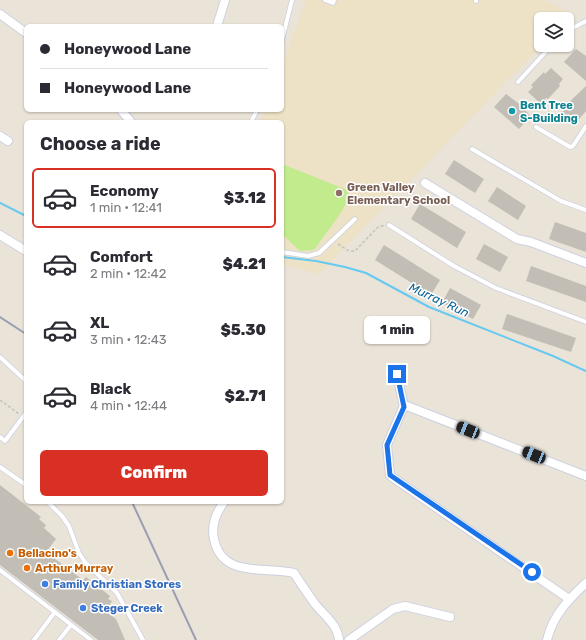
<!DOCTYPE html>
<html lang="en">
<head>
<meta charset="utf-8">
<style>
  body { margin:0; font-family:Rubik,sans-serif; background:#f2f2f3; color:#2b2b33; height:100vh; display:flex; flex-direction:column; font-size:15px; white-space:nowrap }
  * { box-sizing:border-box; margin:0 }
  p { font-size:13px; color:#7c7c81 }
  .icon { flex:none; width:22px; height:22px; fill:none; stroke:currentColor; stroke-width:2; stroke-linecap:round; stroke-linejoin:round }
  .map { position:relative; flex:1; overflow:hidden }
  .panel { position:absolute; left:24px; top:120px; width:260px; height:384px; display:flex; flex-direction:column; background:#fff; border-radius:6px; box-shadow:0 1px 3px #0004 }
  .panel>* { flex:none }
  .guide { position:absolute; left:24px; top:24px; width:260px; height:88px; border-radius:6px; box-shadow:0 1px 3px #0004; display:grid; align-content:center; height:88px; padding:0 16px; background:#fff }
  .fabs { position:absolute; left:534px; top:12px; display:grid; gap:8px }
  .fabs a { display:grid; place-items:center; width:40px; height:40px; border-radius:6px; background:#fff; box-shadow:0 1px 3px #0004; font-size:20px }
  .end { position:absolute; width:18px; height:18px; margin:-9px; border:5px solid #1a73e8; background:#fff; box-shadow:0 0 0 2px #fff }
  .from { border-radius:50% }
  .bubble { position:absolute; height:28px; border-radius:6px; background:#fff; box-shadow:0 1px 3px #0004; font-size:13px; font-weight:800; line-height:28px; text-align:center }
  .car { position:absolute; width:12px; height:24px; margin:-12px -6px; border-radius:5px; box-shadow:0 0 3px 1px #0007; background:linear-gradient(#222 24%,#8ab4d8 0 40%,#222 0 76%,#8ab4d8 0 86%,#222 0) }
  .guide b { display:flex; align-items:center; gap:14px; height:38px; font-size:15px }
  .guide b+b { border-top:1px solid #e1e1e2 }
  .guide i { width:10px; height:10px; background:#2b2b33 }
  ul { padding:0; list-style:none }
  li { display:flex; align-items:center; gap:12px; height:60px; margin:0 8px 6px; padding:0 8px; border:2px solid transparent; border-radius:6px }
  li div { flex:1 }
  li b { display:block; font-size:15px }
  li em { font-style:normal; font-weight:800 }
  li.current { border-color:#d93025 }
  li>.icon { width:36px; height:36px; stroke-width:1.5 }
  h2 { padding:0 16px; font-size:18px; line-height:48px }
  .cta { display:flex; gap:8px; margin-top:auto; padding:8px 16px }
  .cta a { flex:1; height:46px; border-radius:6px; background:#d93025; color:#fff; font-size:16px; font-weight:800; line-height:46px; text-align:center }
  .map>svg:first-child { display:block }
</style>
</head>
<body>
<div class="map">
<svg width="586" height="640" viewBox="0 0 586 640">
  <rect width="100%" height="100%" fill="#eae3d8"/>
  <path fill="#ede1c6" d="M306,0H545L572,14L567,19H541L542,45L319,274L282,265V122H261L265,110H282V65Z"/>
  <path fill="#c1eb8d" d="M282,164L347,190L349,198L340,214L314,250L300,251L282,234Z"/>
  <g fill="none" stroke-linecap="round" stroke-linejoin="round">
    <g stroke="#66c9f1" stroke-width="2">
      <path d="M0,203L26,216"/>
      <path d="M282,257L316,261L345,267L366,273L429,307L553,356L586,371"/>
    </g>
  </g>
  <g fill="#c2bdb5">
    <path d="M576,49L586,56V81L564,62Z"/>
    <path d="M551,68L563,79L559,84L560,86L548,99L546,98L541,104L528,92L533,87L531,85L544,72L545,74Z"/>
    <path d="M586,86V111L573,126L560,114L565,109L563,108Z"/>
    <path d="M506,94L522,106L530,116L519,129L494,107Z"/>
    <path d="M454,160L484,179L475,193L445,174Z"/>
    <path d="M497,187L526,206L518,220L488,201Z"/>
    <path d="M420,204L466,232L457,248L411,219Z"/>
    <path d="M555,222L586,233V252L549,239Z"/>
    <path d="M484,244L508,257L500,272L476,259Z"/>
    <path d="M384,245L440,280L431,295L375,260Z"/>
    <path d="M531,266L586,286V302L526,281Z"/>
    <path d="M450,288L481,305L473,319L442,303Z"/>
    <path d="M507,314L576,338L571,352L502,329Z"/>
    <path d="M0,485L41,517L39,519L46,525L44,528L56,539L46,552L83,580L86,577L110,596L108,599L112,601L109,606L111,608L108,613L116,619L125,640H98L0,565Z"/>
  </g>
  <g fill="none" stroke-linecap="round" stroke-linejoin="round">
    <defs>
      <g id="service">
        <path d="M325,0L333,3L334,0"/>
        <path d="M476,0V1"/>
        <path d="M567,31L586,21"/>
        <path d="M282,40L292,0"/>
        <path d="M518,82L552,45"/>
        <path d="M251,122L257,110"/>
        <path d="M536,127L570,147L573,146L586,126"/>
        <path d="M472,149L561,201L586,210"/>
        <path d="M389,225L454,266L496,288L586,322"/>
        <path d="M282,252L308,256L319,253L355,219"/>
        <path d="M0,357L26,381"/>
        <path d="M0,437L5,441L26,413"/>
        <path d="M0,467L26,485"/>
        <path d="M48,502L62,516L69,526L79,553L85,562L117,593L143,640"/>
        <path d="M0,570L91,640"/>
        <path d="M34,640L55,612"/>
        <path d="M59,640L71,625"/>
      </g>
      <g id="minor">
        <path d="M0,14L26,33"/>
        <path d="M217,26L225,0"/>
        <path d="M121,110L131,122"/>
        <path d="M0,136L8,141"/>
        <path d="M425,183L517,239L531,242L586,263"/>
        <path d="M0,235L26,251"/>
        <path d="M397,374L404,407"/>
        <path d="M224,502C216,513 211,526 214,539C222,579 266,566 294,573C301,584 308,594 315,604C324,615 338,625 339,640"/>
        <path d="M569,599L392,477L390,475L387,445L403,408L407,406L586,476"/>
        <path d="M349,640L393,609L405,606L450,617"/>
        <path d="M547,640C553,615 568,600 586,583"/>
      </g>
    </defs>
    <use href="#service" stroke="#cdd0e1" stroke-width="5.5"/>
    <use href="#minor" stroke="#cdd0e1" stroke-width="10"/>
    <g stroke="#c3c3c3" stroke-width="1.5" stroke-dasharray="3 2" stroke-linecap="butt">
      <path d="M338,244L349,251H355L378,227L385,225"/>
      <path d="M0,400L19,414"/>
    </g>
    <use href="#service" stroke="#fff" stroke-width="4"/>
    <use href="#minor" stroke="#fff" stroke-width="8"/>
    <g stroke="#9b9eb2" stroke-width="2">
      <path d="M0,317L26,334"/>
      <path d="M132,502L196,640"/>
    </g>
  </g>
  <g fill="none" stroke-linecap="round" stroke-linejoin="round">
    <path stroke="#1a73e8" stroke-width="5" d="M397,374L404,407L387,445L390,475L532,572"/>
  </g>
  <circle fill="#0f9aa8" stroke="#fff" stroke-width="1.5" cx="512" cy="111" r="4"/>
  <circle fill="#8d6e63" stroke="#fff" stroke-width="1.5" cx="339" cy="193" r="4"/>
  <g fill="#e8710a" stroke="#fff" stroke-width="1.5">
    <circle cx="10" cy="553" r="4"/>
    <circle cx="27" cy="568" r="4"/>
  </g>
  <g fill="#3f7fe0" stroke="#fff" stroke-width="1.5">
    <circle cx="45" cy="584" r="4"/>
    <circle cx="83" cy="608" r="4"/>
  </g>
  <g text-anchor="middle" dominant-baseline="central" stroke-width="3" stroke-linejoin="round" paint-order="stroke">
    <g font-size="11" font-weight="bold" fill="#0d838f" stroke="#fff" text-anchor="start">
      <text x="520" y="105">Bent Tree<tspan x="520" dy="13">S-Building</tspan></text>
    </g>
    <g font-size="11" font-weight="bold" fill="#785e54" stroke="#fff" text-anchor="start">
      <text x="347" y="187">Green Valley<tspan x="347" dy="13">Elementary School</tspan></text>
    </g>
    <g font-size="11" font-weight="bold" fill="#c56008" stroke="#fff" text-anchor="start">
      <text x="18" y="553">Bellacino's</text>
      <text x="35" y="568">Arthur Murray</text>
    </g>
    <g font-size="11" font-weight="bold" fill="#366cbe" stroke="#fff" text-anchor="start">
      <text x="53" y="584">Family Christian Stores</text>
      <text x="91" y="608">Steger Creek</text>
    </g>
    <g font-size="12" font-style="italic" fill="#0a6598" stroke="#fff">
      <text transform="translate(439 300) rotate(25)">Murray Run</text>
    </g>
  </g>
</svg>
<div class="fabs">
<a><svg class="icon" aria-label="layers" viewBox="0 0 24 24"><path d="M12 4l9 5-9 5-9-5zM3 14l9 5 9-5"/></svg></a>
</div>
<i class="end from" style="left:532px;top:572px"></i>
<i class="end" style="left:397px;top:374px"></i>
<div class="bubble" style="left:364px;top:316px;width:66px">1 min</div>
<i class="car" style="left:468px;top:430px;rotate:292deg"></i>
<i class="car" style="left:534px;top:455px;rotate:292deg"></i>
<div class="guide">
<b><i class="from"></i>Honeywood Lane</b>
<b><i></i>Honeywood Lane</b>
</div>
<section class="panel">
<h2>Choose a ride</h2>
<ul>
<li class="current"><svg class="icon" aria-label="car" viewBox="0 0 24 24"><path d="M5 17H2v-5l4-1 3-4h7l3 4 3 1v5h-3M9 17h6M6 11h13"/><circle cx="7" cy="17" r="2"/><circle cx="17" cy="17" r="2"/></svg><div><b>Economy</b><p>1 min · 12:41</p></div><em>$3.12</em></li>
<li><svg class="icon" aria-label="car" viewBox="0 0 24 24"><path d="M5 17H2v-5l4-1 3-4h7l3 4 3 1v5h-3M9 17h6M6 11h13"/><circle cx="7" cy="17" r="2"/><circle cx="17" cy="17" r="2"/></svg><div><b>Comfort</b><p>2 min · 12:42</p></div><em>$4.21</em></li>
<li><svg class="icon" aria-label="car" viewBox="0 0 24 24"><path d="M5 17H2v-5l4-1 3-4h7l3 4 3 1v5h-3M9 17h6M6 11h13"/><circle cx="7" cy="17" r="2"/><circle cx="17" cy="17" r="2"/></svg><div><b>XL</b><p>3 min · 12:43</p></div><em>$5.30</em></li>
<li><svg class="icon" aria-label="car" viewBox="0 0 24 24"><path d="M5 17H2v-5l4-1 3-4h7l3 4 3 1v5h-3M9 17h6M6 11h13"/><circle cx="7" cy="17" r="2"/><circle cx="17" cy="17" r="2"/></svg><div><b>Black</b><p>4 min · 12:44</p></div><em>$2.71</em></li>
</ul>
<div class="cta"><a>Confirm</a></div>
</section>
</div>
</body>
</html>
